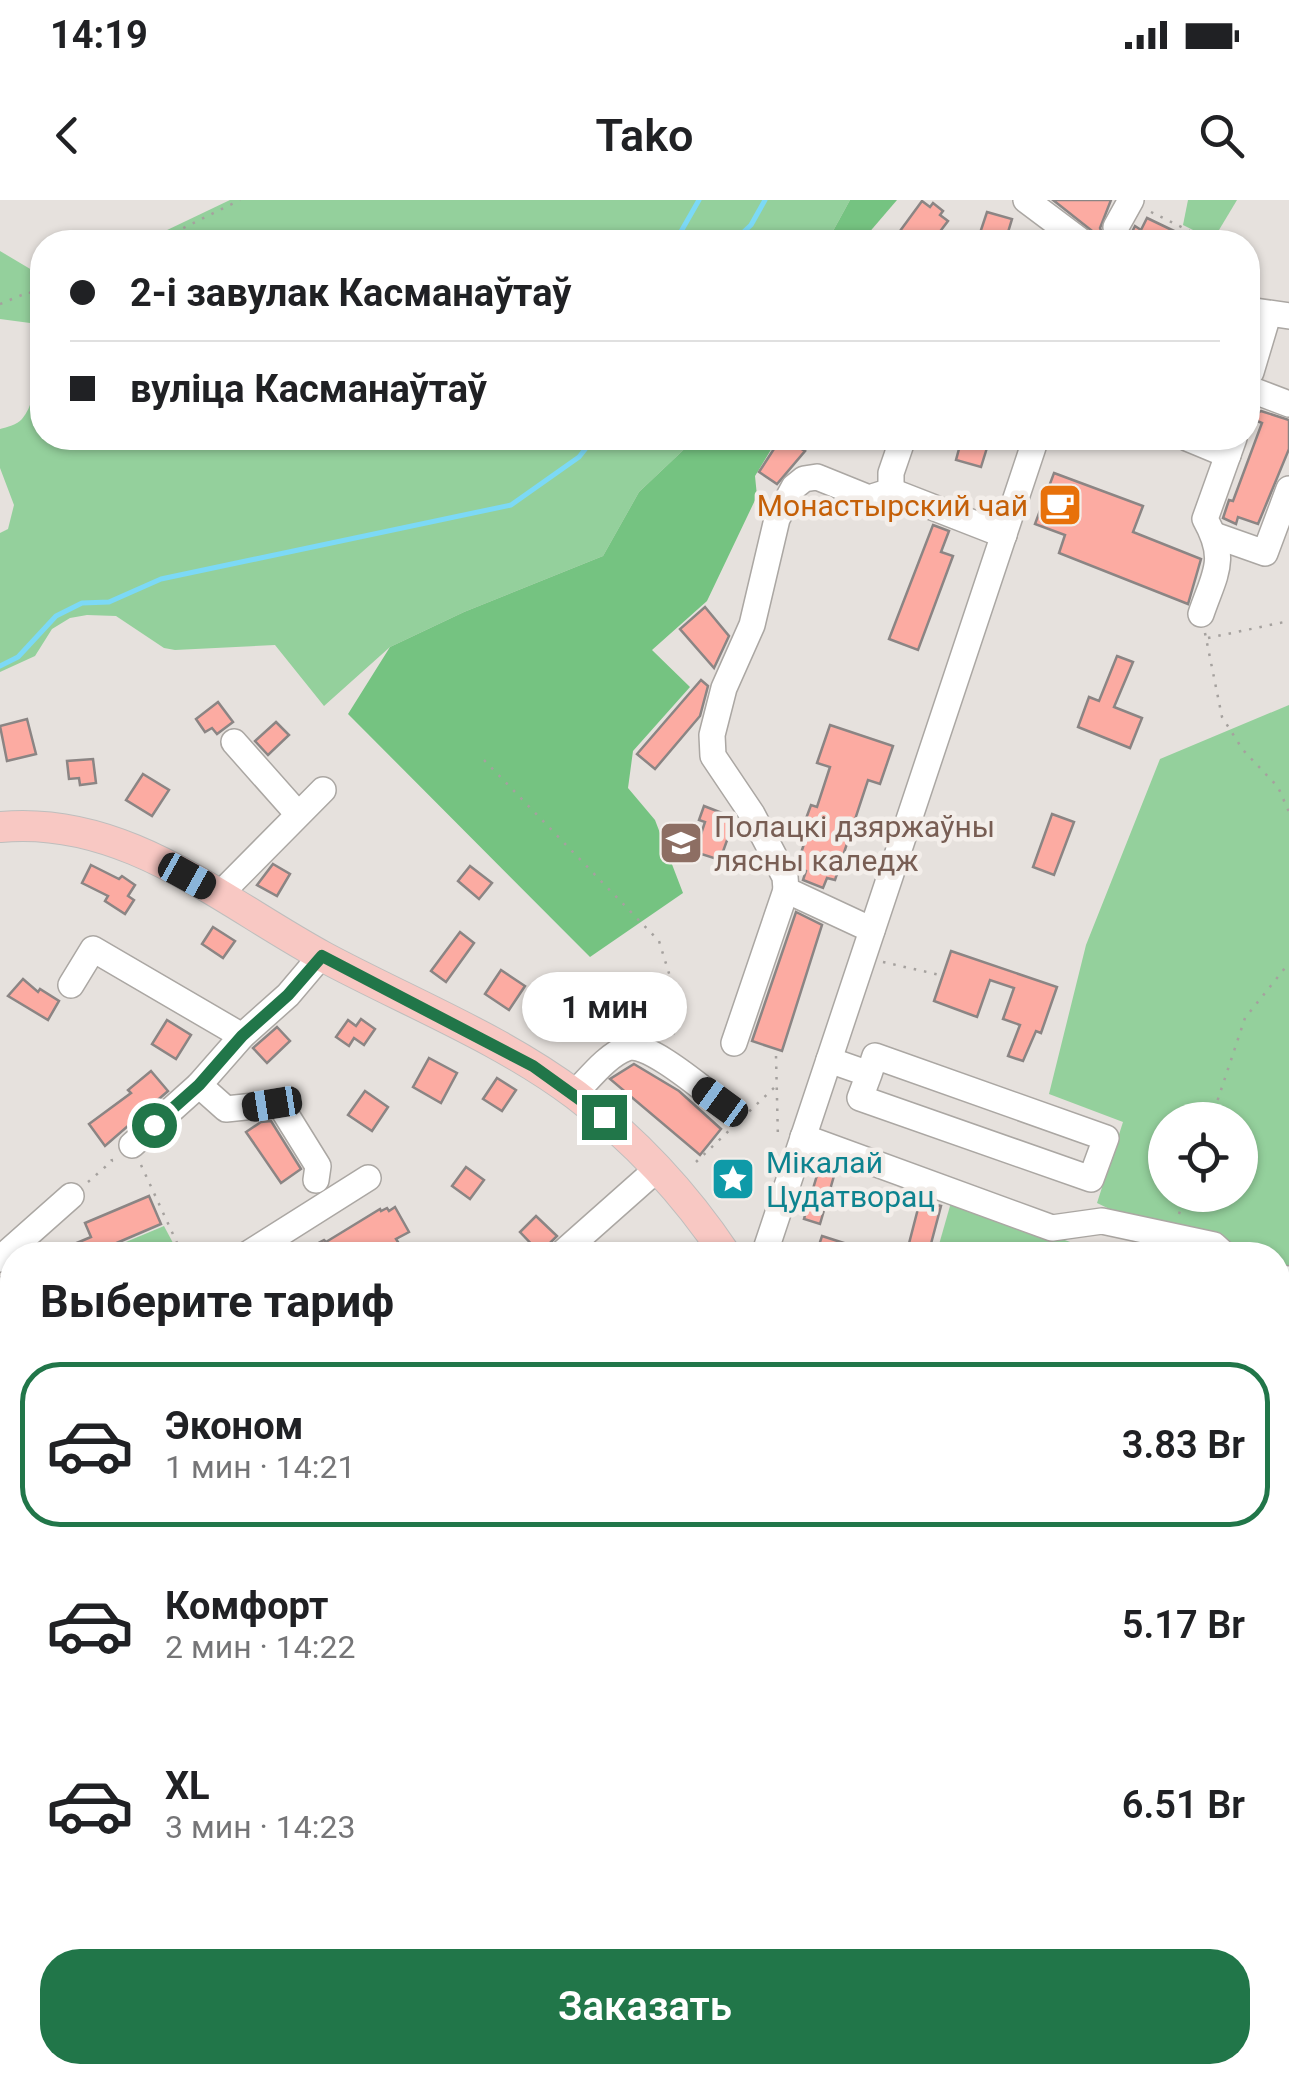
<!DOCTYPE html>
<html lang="ru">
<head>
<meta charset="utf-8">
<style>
  body { margin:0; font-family:Roboto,sans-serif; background:#f2f2f2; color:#202124; height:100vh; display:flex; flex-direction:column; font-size:38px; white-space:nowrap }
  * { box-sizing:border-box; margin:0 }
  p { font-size:32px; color:#757577 }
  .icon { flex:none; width:55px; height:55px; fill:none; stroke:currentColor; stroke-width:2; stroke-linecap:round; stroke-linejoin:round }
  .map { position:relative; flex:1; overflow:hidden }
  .side { position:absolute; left:0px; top:1042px; width:1290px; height:842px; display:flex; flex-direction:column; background:#fff; border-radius:40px 40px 0 0; box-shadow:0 2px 8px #0004 }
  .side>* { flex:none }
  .top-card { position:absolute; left:30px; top:30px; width:1230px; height:220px; border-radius:40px; box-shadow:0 2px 8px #0004; display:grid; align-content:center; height:220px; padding:0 40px; background:#fff }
  .buttons { position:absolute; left:1148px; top:902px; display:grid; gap:20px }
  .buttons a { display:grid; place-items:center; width:110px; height:110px; border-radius:50%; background:#fff; box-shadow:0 2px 8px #0004; font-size:50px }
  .end { position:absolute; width:45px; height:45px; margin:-22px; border:12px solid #217649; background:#fff; box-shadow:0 0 0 5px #fff }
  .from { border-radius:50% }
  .bubble { position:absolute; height:70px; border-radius:35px; background:#fff; box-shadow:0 2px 8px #0004; font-size:32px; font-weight:600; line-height:70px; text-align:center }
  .car { position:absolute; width:30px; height:60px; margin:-30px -15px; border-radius:12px; box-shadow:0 0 8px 2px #0007; background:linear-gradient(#222 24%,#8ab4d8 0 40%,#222 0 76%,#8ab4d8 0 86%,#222 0) }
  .top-card b { display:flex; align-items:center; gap:35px; height:95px; font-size:38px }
  .top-card b+b { border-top:2px solid #e0e0e0 }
  .top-card i { width:25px; height:25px; background:#202124 }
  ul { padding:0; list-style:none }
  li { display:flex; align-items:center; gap:30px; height:165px; margin:0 20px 15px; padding:0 20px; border:5px solid transparent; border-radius:40px }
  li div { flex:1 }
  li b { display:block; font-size:38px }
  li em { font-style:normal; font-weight:600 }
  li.current { border-color:#217649 }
  li>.icon { width:90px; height:90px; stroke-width:1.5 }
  h2 { padding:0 40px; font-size:45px; line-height:120px }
  .cta { display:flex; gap:20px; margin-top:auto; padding:20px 40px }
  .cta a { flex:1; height:115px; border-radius:40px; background:#217649; color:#fff; font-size:40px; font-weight:600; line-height:115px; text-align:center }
  .status { display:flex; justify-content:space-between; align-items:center; height:70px; padding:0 50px; background:#fff; direction:ltr }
  .status svg { height:28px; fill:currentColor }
  header { display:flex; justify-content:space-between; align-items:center; height:130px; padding:0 40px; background:#fff; font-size:45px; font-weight:600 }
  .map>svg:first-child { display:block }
</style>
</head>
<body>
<div class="status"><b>14:19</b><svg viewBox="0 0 49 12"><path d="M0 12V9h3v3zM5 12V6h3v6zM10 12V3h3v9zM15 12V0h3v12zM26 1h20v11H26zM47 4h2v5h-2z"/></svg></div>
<header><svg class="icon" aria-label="back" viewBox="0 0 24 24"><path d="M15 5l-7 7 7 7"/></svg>Tako<svg class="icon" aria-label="search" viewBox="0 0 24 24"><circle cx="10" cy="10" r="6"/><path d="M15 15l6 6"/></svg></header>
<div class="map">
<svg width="1289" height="1884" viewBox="0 0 1289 1884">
  <rect width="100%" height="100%" fill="#e6e1dd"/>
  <rect fill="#e2d7c3" x="429" y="1873" width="237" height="11"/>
  <g fill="#94d09c" fill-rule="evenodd">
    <path d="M230,0H850L827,42H142Z"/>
    <path d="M1188,0H1237L1213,40L1183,25Z"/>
    <path d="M0,51L42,76V238H696L639,292L603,356L464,412L390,447L324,506L275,445L175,450L164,448L116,416L87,415L70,418L52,429L35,456L0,472V333L8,329L14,305L0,268V229C7,227 17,225 22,219C41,198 36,148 30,123L0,119Z"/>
    <path d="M1289,505V1348L1278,1345V1055H1140L1149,1028L1097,1003L1123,922L1049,894L1086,745L1160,559ZM1165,920H1240V995H1165Z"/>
    <path d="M952,999L1106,1055H936Z"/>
    <path d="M164,1026L173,1043L174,1055H103L102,1052Z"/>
  </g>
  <g fill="#75c381">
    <path d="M850,0H897L861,42H827Z"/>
    <path d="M696,238H778L755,276L757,296L707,401L652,450L690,487L633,551L628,588L655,620L683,693L590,757L348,514L390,447L464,412L603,356L639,292Z"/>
    <path d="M413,1872L415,1884H284L281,1879L282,1873Z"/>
    <path d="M44,1873H255L265,1884H97L93,1881L47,1884Z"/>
  </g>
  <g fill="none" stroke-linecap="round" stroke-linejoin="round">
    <g stroke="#7cd9f6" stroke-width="5">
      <path d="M675,42L699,0"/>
      <path d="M733,42L751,25L765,0"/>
      <path d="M0,466L18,457L56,416L82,403L109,402L161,379L511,305L579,257L594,238"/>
    </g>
  </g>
  <g fill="#fcaba2" stroke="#8b8584" stroke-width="2.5">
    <path d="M1053,0H1111L1100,28L1103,36L1113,42H1106Z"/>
    <path d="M922,1L930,7L933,3L943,11L940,15L948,21L932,42H914L900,31Z"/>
    <path d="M987,12L1012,19L1005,42H977Z"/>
    <path d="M1147,18L1197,42H1119L1130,36L1135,26L1141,30Z"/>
    <path d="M1261,211L1289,220V249L1258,324L1238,317L1236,324L1223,318L1229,300L1233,301L1262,223L1250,218Z"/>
    <path d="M781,238L805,251L777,284L759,272Z"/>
    <path d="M962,238H990L981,267L956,260Z"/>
    <path d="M1054,273L1143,306L1133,332L1201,359L1188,404L1059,353L1065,335L1035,324Z"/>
    <path d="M933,325L949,331L941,352L953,356L918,450L889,439Z"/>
    <path d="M705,407L729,436L714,468L680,429Z"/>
    <path d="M1117,456L1133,462L1114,507L1142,518L1130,548L1078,527L1089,497L1099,501Z"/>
    <path d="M701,480L708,486L700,516L655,569L637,554Z"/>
    <path d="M218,502L233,522L217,534L212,528L205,532L196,519Z"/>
    <path d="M27,519L36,554L7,561L0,526Z"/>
    <path d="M276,522L289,535L268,555L255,541Z"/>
    <path d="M830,525L893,546L880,584L868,580L835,680L827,678L823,688L803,680L806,671L797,665L810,626L804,624L811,605L817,607L830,567L817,563Z"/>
    <path d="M93,559L96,583L80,585L79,578L69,579L67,561Z"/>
    <path d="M143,574L169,590L152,616L126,600Z"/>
    <path d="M704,606L735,618L720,660L695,652L705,622L699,620Z"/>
    <path d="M1052,614L1074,622L1054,675L1033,667Z"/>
    <path d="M273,664L290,674L277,696L257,685Z"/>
    <path d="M91,665L119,679L122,676L135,685L128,696L134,700L125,714L105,701L108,696L82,683Z"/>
    <path d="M470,666L492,683L479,699L458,681Z"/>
    <path d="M796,712L822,725L782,851L752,841Z"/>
    <path d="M213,727L235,741L223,758L202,744Z"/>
    <path d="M460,732L474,743L446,782L431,771Z"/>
    <path d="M951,751L1057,787L1041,833L1036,831L1023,861L1008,856L1020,825L1003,819L1014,788L990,780L977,817L934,801Z"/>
    <path d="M501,770L525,786L509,810L485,794Z"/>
    <path d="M23,779L38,792L40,789L59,801L48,820L8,796Z"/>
    <path d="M361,819L375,829L364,845L354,838L349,846L336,837L348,820L356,826Z"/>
    <path d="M167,820L191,835L176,859L152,844Z"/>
    <path d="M277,827L290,841L267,863L253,848Z"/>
    <path d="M429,858L457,873L441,903L413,887Z"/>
    <path d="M634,864L679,891L721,929L700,955L610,879Z"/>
    <path d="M151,871L168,891L105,946L89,924L131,893L128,890Z"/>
    <path d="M497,878L516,890L502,911L483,899Z"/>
    <path d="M365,891L388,907L372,931L348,915Z"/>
    <path d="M271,921L301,969L281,983L246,932L261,922Z"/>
    <path d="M466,967L484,980L470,999L452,986Z"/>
    <path d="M818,972L834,976L820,1024L804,1019Z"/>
    <path d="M149,996L161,1024L98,1051L100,1055H48L91,1037L85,1023Z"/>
    <path d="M920,1001L941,1006L928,1055H906Z"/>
    <path d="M395,1007L409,1032L396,1039L398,1042L393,1047L378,1055H296L324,1040L326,1042L380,1009L381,1011L387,1008L389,1011Z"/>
    <path d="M536,1016L557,1036L540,1053L520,1032Z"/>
    <path d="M822,1036L872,1052V1055H830L817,1051Z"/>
  </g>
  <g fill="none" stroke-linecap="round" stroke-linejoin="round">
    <defs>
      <g id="minor">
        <path d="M1026,0L1082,42"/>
        <path d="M1116,27L1131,0"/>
        <path d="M1248,110L1289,116"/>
        <path d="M1251,172L1268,115"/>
        <path d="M1248,201L1252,190L1289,204"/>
        <path d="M1187,238L1228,255"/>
        <path d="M891,291V273L903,238"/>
        <path d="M1214,335L1265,353L1289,289"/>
        <path d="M1201,414C1215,373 1228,360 1205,319L1234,238"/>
        <path d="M234,542L297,613"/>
        <path d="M220,694L323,590"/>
        <path d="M872,730L786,690L785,677L752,614L713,556L712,535L724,488L752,425L777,319L794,287L804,279L817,277L869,298L891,291L1004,335"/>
        <path d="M71,785L93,749L242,836"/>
        <path d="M734,843L786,690"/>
        <path d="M829,860L869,874L875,856L1106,938L1091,979L860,898L869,874"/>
        <path d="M199,885L226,909L273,904L282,908L318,966L316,980"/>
        <path d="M574,894C589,879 607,855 627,848C646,840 704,890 720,902"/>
        <path d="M803,937L1052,1028L1102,1021L1214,1045L1225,1055"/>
        <path d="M132,945L199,885L242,836L288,795L321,756"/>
        <path d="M246,1055L368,978"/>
        <path d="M560,1055L657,969"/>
        <path d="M764,1055L1036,238"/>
        <path d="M0,1059L71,996"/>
        <path d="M1278,1078L1289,1079"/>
        <path d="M0,1090L12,1096"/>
        <path d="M0,1231L12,1225"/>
        <path d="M1278,1480L1289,1482"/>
        <path d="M0,1565L12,1588"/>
        <path d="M0,1607L12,1605"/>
        <path d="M1278,1613L1289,1616"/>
        <path d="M0,1747L12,1789"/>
        <path d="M1278,1792L1289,1794"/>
        <path d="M0,1870L12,1868"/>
        <path d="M38,1872L41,1884"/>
        <path d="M455,1872V1884"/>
        <path d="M507,1872L515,1880"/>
        <path d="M1186,1872L1187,1884"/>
        <path d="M595,1884L637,1874"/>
      </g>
      <g id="major">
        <path d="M0,627C125,615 221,701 324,757C408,802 500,838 576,895C634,939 686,995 726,1055"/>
        <path d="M974,1872L978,1884"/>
      </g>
    </defs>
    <use href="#minor" stroke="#aba7a3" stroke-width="28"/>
    <use href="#major" stroke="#bebebd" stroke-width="32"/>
    <g stroke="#a5a19e" stroke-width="2.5" stroke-dasharray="2.5 8" stroke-linecap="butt">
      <path d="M1151,12L1212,42"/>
      <path d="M155,42L240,0"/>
      <path d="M0,104L29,92L42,102"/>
      <path d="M1205,433L1222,517L1243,550L1278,587L1289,612"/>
      <path d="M1208,438L1289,421"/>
      <path d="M484,560L659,741L680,809L672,840"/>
      <path d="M883,762L940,775"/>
      <path d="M776,856L778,940"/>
      <path d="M1211,920L1245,818L1289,763"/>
      <path d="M696,962L777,885"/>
      <path d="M141,965L178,1045V1055"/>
      <path d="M88,982L112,961L111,957L115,953"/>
      <path d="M1179,1014L1185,995"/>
      <path d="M0,1327L12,1338"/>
      <path d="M0,1459L12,1450"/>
    </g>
    <use href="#minor" stroke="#fff" stroke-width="25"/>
    <use href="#major" stroke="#f8c8c3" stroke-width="30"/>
  </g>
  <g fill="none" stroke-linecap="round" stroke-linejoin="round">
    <path stroke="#217649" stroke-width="12" d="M154,925L199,885L242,836L288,795L322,756L533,866L604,917"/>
  </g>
  <defs>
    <symbol id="cafe-square" viewBox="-11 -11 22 22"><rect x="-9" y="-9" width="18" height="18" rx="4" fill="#e8710a" stroke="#f3eeea"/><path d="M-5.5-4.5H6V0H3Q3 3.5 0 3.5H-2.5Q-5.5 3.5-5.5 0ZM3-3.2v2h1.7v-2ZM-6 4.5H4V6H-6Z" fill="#fff"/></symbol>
    <symbol id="university-square" viewBox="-11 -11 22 22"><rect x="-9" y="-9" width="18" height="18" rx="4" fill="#8d6e63" stroke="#f3eeea"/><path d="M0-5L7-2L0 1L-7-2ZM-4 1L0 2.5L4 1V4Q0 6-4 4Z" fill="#fff"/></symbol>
    <symbol id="sight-square" viewBox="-11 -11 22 22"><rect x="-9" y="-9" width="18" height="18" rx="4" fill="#0f9aa8" stroke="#f3eeea"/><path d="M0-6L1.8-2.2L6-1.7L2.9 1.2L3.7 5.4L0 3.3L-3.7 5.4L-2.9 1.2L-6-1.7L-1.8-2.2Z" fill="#fff"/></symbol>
  </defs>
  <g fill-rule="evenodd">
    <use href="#cafe-square" x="1035" y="280" width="50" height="50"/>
    <use href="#university-square" x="656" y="618" width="50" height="50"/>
    <use href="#sight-square" x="708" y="954" width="50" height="50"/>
  </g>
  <g text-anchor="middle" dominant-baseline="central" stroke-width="9" stroke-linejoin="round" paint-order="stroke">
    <g font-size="30" fill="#c56008" stroke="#f3eeea" text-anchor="end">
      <text x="1028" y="305">Монастырский чай</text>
    </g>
    <g font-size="30" fill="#785e54" stroke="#f3eeea" text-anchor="start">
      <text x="714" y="626">Полацкі дзяржаўны<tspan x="714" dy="34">лясны каледж</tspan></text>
    </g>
    <g font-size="30" fill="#0d838f" stroke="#f3eeea" text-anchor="start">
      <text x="766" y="962">Мікалай<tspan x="766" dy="34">Цудатворац</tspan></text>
    </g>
  </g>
</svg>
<div class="buttons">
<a><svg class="icon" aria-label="locate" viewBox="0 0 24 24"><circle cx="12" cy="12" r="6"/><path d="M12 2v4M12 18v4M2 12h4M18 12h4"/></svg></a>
</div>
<i class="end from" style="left:154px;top:925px"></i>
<i class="end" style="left:604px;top:917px"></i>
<div class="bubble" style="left:522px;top:772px;width:165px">1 мин</div>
<i class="car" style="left:187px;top:676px;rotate:119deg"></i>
<i class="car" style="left:720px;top:902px;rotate:306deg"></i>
<i class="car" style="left:272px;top:904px;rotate:261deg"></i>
<div class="top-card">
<b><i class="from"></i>2-і завулак Касманаўтаў</b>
<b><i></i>вуліца Касманаўтаў</b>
</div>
<section class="side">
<h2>Выберите тариф</h2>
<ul>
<li class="current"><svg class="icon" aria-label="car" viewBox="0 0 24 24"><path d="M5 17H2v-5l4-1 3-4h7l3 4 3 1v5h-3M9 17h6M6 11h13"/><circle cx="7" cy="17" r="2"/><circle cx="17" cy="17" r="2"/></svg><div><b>Эконом</b><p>1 мин · 14:21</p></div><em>3.83 Br</em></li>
<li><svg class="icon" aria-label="car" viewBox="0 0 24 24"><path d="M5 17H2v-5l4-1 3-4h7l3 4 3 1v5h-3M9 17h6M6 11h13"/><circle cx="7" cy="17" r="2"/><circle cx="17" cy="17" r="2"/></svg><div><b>Комфорт</b><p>2 мин · 14:22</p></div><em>5.17 Br</em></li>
<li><svg class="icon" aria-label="car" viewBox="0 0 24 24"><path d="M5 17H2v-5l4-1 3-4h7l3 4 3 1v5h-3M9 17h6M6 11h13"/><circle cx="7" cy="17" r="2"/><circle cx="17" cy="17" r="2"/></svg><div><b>XL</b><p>3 мин · 14:23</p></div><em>6.51 Br</em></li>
</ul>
<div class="cta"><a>Заказать</a></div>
</section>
</div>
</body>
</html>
